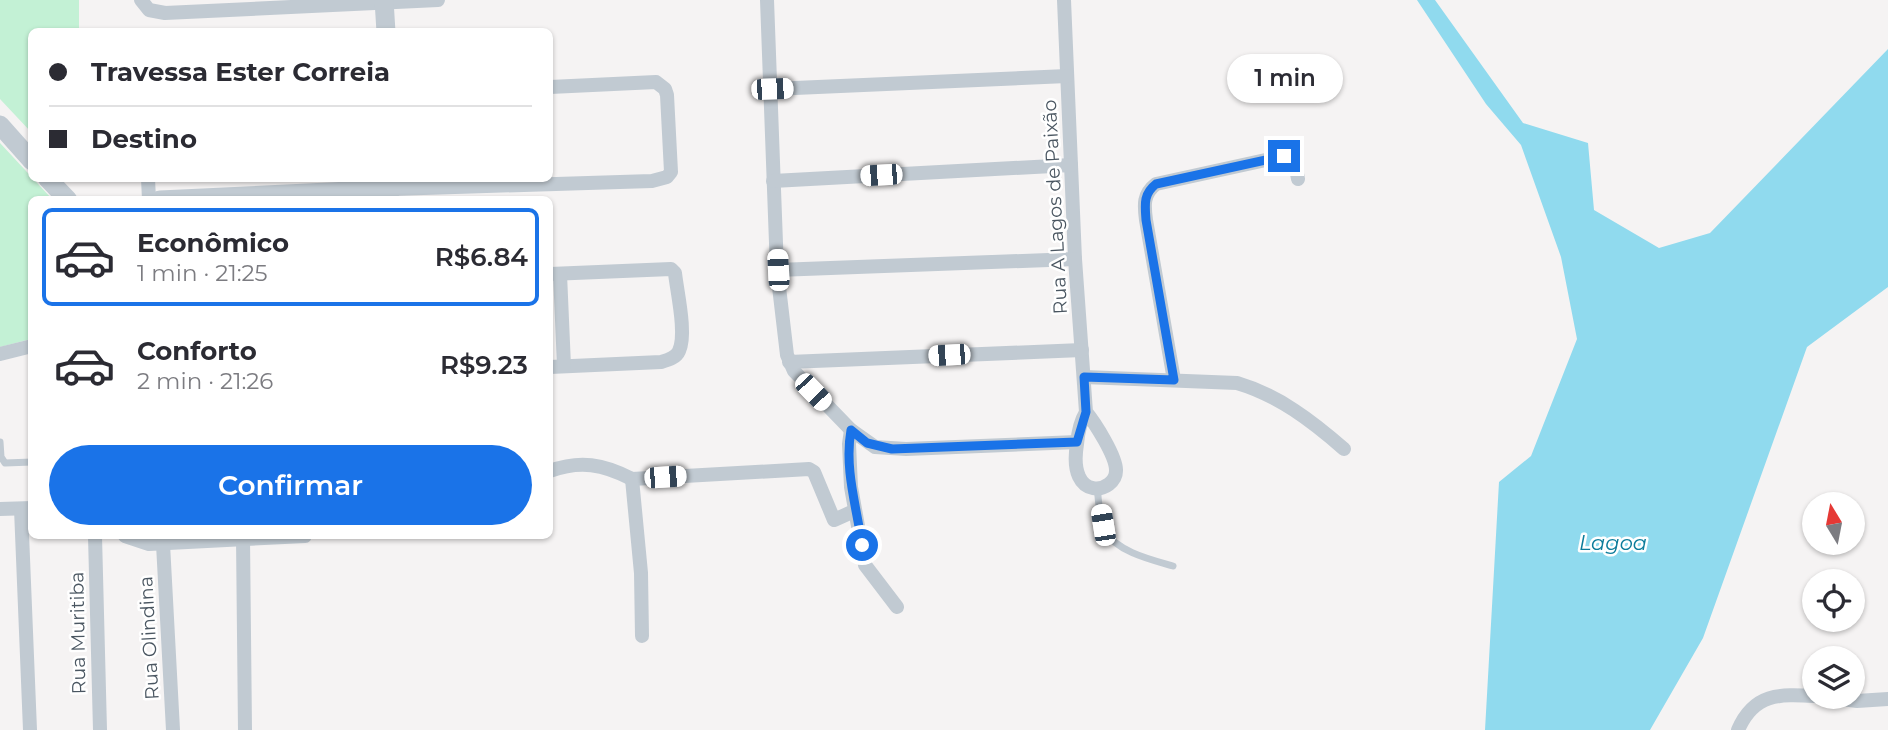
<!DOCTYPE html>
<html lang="pt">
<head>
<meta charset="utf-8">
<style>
  body { margin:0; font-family:Montserrat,sans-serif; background:#f2f2f3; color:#2b2b33; height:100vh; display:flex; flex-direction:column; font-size:26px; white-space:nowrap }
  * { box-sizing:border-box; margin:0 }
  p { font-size:23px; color:#7c7c81 }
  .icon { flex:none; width:38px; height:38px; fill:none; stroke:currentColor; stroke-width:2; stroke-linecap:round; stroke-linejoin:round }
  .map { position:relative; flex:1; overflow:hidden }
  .drawer { position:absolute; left:28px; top:196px; width:525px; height:343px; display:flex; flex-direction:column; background:#fff; border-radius:10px; box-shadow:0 2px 5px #0004 }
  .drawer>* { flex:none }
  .hud { position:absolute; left:28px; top:28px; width:525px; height:154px; border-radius:10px; box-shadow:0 2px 5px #0004; display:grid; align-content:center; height:154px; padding:0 21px; background:#fff }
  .needle { width:46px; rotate:350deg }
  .fabs { position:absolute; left:1802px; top:492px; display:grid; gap:14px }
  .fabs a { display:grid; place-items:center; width:63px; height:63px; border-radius:50%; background:#fff; box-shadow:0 2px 5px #0004; font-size:35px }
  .end { position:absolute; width:32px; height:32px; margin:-16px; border:9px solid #1a73e8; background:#fff; box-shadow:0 0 0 4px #fff }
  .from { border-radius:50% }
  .bubble { position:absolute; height:49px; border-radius:24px; background:#fff; box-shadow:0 2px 5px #0004; font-size:23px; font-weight:600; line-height:49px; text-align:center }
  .car { position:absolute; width:21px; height:42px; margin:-21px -10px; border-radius:9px; box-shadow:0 0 5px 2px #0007; background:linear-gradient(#fff 24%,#345 0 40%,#fff 0 76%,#345 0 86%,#fff 0) }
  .hud b { display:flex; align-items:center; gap:24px; height:66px; font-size:26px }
  .hud b+b { border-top:2px solid #e1e1e2 }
  .hud i { width:18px; height:18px; background:#2b2b33 }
  ul { padding:12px 0 0; list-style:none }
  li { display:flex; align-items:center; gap:21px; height:98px; margin:0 14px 10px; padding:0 7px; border:4px solid transparent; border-radius:10px }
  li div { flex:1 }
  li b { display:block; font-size:26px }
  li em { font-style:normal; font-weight:600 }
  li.on { border-color:#1a73e8 }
  li>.icon { width:63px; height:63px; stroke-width:1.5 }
  .cta { display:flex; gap:14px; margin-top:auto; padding:14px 21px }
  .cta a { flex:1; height:80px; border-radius:42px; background:#1a73e8; color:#fff; font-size:28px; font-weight:600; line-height:80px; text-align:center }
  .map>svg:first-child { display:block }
</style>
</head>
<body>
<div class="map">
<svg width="1888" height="730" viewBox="0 0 1888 730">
  <rect width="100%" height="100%" fill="#f5f3f3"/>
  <g fill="#c3f1d5">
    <path d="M0,0H79V31L32,32L31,132L0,99Z"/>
    <path d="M0,143L52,199L32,200L31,339L0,347Z"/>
  </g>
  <path fill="#90daee" d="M1417,0H1435L1523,123L1588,143L1594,210L1659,248L1710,233L1888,49V287L1807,347L1703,638L1650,730H1485L1499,482L1531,456L1577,339L1561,257L1521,145L1486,104Z"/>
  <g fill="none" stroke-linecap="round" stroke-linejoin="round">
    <g stroke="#c1cad2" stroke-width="7">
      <path d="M0,442L1,457L5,463L32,462"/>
      <path d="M1097,488C1099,501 1099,520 1105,531C1117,552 1152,560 1173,566"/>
    </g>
    <g stroke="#c1cad2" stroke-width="14">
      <path d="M141,0L149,10L165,13L438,0"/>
      <path d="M767,0L777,270L787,355L794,371L851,430L875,447L906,449L1077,442"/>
      <path d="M1064,0L1075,259L1086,412C1080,422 1078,433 1077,444C1067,504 1117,493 1116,470C1116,456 1095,423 1086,412"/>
      <path d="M772,89L1067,76"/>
      <path d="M148,178L149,200"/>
      <path d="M773,181L1071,165"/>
      <path d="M393,200L392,189L652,181L667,177L671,172L667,95L665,89L656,82L550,87"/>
      <path d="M777,270L1075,259"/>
      <path d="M550,274L671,269L675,273C677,292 687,334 679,351C676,358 668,360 661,362L550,367"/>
      <path d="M560,274L564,366"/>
      <path d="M0,354L32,346"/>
      <path d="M789,362L1082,350"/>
      <path d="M1084,377L1237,383C1278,395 1312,421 1344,449"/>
      <path d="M1174,380L1146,220C1144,205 1143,194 1156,184L1284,156L1295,163L1298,179"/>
      <path d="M851,430L849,444L851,487L865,565L897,607"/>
      <path d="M550,471C580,460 603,464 632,479L809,469L814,472L834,520L854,511"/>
      <path d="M632,479L641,573L642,636"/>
      <path d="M0,509L32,508"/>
      <path d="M21,509L30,730"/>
      <path d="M95,536L100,730"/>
      <path d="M125,536L149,544L305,536"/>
      <path d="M243,538L245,730"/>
      <path d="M163,544L173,730"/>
      <path d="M1819,696L1857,701L1888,699"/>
      <path d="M1738,730C1754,693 1779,694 1815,696"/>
    </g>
    <g stroke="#c1cad2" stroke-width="19">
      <path d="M384,0L386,32"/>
      <path d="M0,125L32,161"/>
      <path d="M47,178L68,200"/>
      <path d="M160,200L392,189L391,178"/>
    </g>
  </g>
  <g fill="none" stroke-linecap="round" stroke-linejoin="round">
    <path stroke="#1a73e8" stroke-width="9" d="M862,545C857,508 844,469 851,430L867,443L892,449L1077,442L1086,412L1084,377L1174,380L1146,220C1145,205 1143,194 1156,184L1284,156"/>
  </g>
  <g text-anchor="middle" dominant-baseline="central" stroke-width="5" stroke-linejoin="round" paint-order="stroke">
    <g font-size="19" fill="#4a5661" stroke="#fff">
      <text transform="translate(1055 207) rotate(-93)">Rua A Lagos de Paixão</text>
      <text transform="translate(78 633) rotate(-91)">Rua Muritiba</text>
      <text transform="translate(149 638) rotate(-93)">Rua Olindina</text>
    </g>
    <g font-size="21" font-style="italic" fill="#0c7c9b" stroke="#fff">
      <text x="1613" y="542">Lagoa</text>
    </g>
  </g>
</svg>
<div class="fabs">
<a><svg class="needle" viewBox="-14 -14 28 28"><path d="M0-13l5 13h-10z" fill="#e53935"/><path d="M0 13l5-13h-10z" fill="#7c7c81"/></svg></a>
<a><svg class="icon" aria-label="locate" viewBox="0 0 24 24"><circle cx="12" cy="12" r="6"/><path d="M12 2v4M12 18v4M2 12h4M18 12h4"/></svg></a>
<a><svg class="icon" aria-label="layers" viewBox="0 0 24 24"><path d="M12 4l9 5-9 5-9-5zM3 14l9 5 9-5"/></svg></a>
</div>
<i class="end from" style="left:862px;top:545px"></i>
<i class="end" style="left:1284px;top:156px"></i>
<div class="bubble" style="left:1227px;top:54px;width:116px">1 min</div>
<i class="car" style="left:772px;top:89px;rotate:88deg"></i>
<i class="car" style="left:881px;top:175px;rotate:267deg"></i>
<i class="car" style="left:778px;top:270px;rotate:357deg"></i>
<i class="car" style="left:949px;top:355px;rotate:267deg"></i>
<i class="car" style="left:813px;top:392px;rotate:136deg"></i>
<i class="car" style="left:665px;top:477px;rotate:86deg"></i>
<i class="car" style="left:1103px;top:525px;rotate:351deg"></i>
<div class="hud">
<b><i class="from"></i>Travessa Ester Correia</b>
<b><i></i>Destino</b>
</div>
<section class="drawer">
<ul>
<li class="on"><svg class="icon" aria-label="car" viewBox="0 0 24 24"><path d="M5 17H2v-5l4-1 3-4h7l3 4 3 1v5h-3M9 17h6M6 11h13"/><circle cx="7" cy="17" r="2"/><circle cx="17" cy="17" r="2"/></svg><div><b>Econômico</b><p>1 min · 21:25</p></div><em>R$6.84</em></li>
<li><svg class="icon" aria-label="car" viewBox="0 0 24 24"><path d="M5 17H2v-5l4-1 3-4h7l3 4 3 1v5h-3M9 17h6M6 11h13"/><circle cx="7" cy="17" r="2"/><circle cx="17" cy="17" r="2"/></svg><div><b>Conforto</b><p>2 min · 21:26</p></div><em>R$9.23</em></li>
</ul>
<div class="cta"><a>Confirmar</a></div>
</section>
</div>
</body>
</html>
